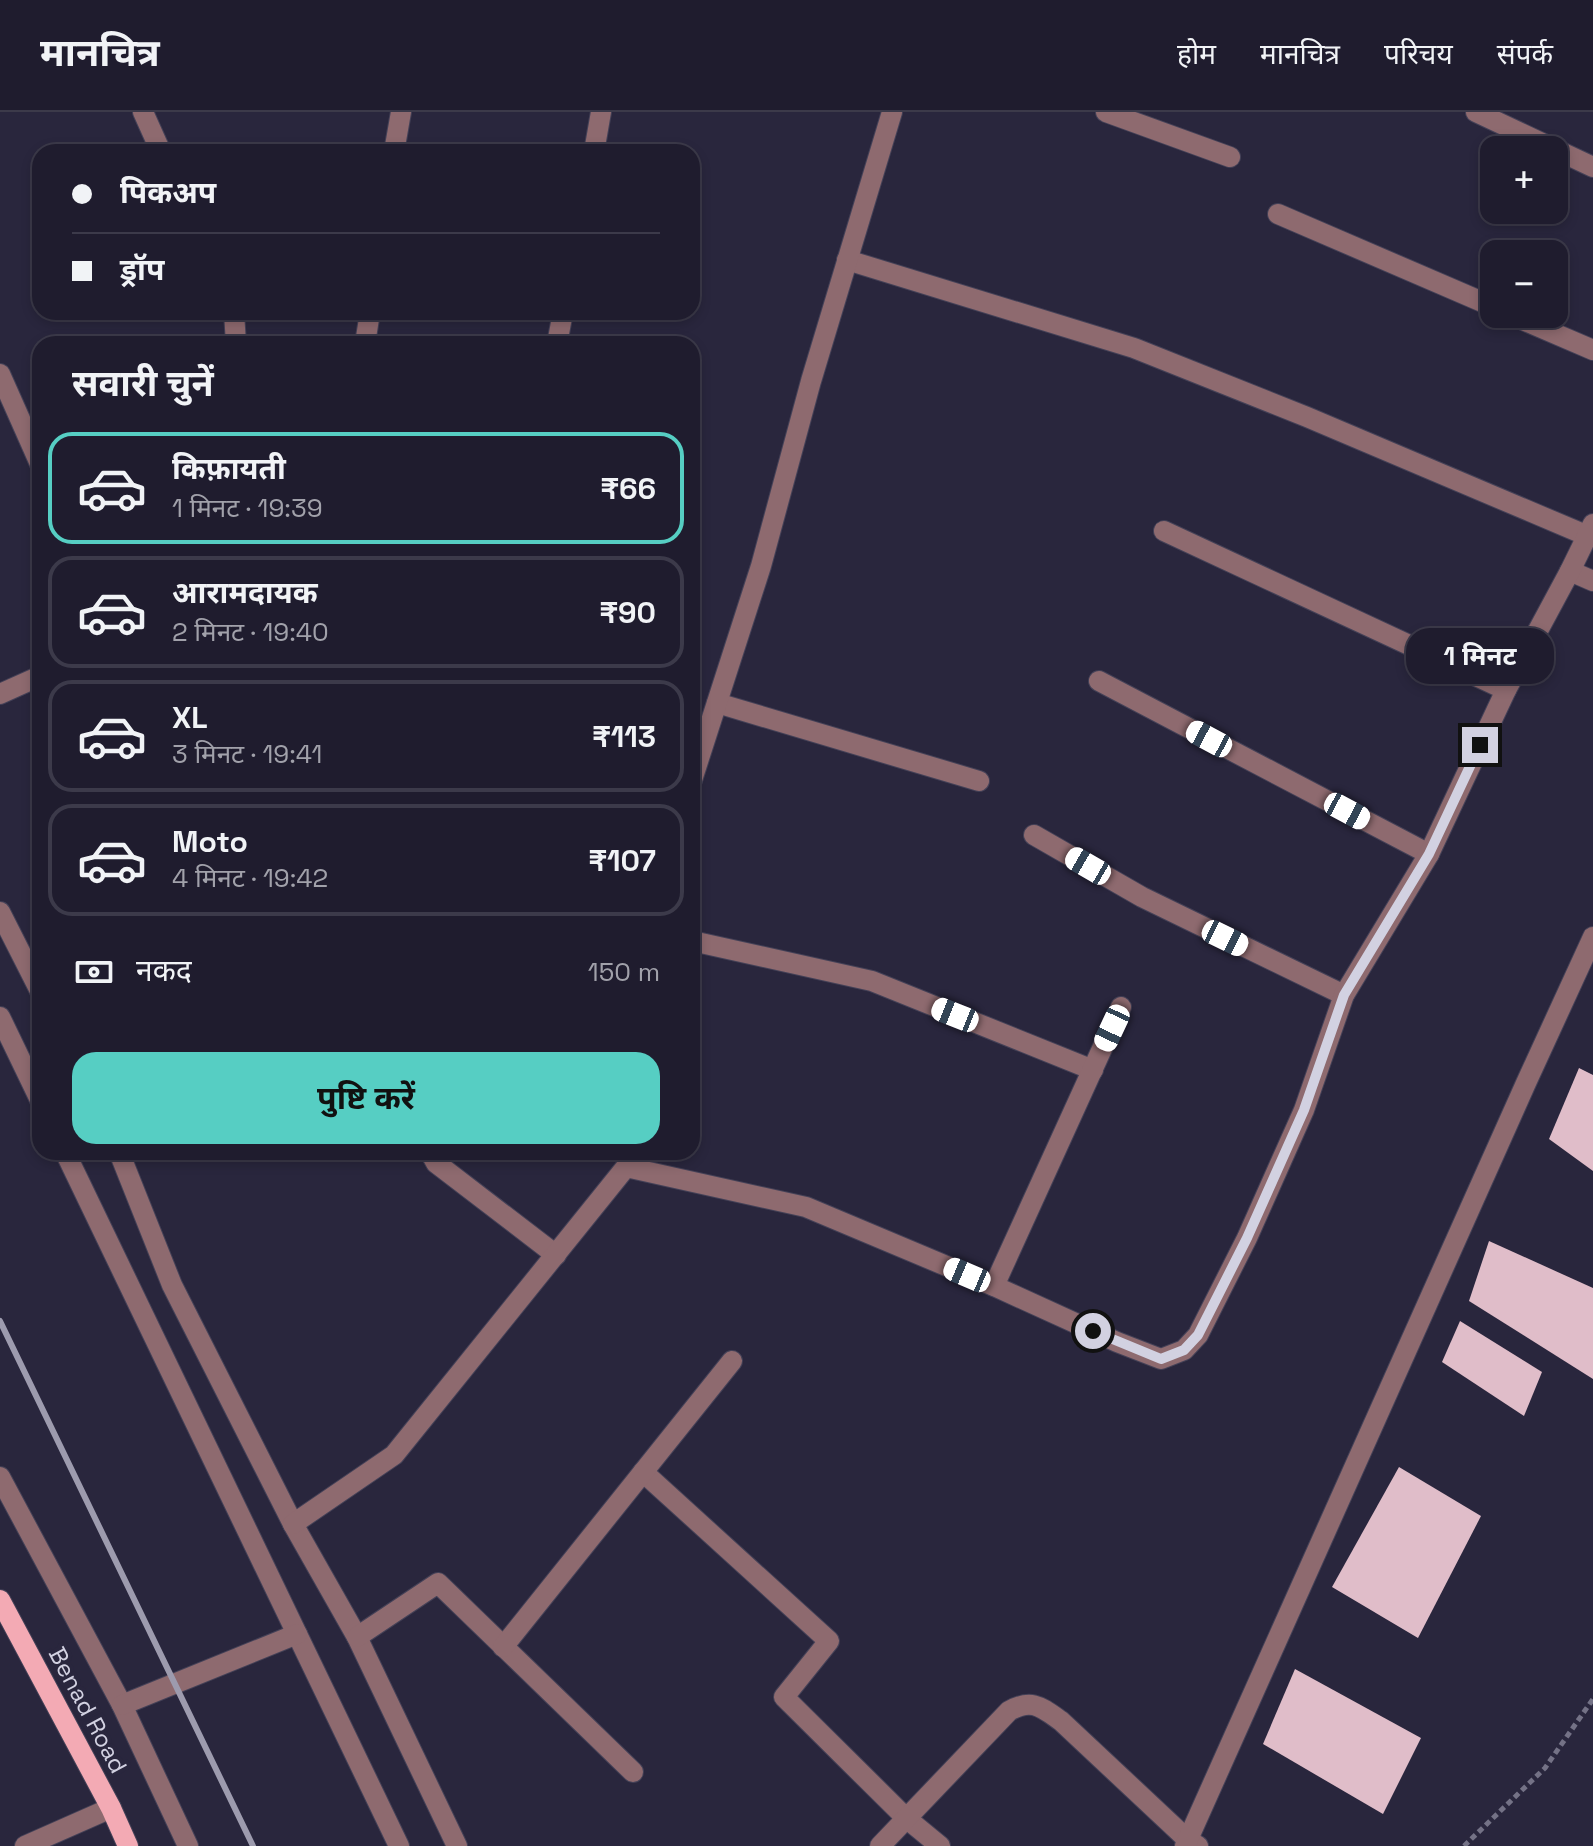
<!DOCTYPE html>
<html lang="hi">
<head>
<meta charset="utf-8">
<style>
  body { margin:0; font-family:"Space Grotesk","Noto Sans Devanagari",sans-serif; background:#2c293a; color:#f1f3f6; height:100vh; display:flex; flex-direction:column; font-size:30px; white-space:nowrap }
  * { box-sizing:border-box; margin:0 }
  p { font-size:26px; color:#a1a1aa }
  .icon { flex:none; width:44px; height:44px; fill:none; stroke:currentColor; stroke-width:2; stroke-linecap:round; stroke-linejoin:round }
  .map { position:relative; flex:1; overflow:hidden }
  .sheet { position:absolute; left:32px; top:224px; width:668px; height:824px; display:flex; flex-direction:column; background:#1f1c2e; border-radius:24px; box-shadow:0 4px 12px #0003,0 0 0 2px #3c3a4a }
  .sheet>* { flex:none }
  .hud { position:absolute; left:32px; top:32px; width:668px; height:176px; border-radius:24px; box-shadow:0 4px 12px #0003,0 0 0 2px #3c3a4a; display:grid; align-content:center; height:176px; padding:0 40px; background:#1f1c2e }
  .buttons { position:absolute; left:1480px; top:24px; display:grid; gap:16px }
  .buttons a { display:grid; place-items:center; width:88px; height:88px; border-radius:16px; background:#1f1c2e; box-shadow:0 4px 12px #0003,0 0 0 2px #3c3a4a; font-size:40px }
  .end { position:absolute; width:36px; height:36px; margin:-18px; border:10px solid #d2d1e1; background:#111; box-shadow:0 0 0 4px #111 }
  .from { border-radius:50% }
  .bubble { position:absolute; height:56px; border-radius:24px; background:#1f1c2e; box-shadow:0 4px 12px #0003,0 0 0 2px #3c3a4a; font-size:26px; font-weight:700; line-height:56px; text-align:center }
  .car { position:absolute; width:24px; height:48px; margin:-24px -12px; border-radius:10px; box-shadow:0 0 6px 2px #0007; background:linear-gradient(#fff 24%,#345 0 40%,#fff 0 76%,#345 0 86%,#fff 0) }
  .hud b { display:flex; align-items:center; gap:28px; height:76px; font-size:30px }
  .hud b+b { border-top:2px solid #3c3a4a }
  .hud i { width:20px; height:20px; background:#f1f3f6 }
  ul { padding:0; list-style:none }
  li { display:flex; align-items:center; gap:24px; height:112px; margin:0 16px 12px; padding:0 24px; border:4px solid #3c3a4a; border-radius:24px }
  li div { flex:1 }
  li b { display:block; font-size:30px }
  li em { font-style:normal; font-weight:700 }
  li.on { border-color:#56cec3 }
  li>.icon { width:72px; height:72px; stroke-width:1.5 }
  h2 { padding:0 40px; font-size:36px; line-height:96px }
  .pay { display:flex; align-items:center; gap:20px; height:88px; padding:0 40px; font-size:30px }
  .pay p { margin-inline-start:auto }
  .cta { display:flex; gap:16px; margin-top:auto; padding:16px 40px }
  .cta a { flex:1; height:92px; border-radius:24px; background:#56cec3; color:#111; font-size:32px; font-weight:700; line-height:92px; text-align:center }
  header { display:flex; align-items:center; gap:48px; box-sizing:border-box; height:112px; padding:0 40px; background:#1f1c2e; border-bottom:2px solid #3c3a4a }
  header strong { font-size:38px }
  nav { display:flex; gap:44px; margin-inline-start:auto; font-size:28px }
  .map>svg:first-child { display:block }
</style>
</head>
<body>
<header>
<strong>मानचित्र</strong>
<nav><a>होम</a><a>मानचित्र</a><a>परिचय</a><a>संपर्क</a></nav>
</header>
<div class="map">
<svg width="1593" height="1734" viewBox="0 0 1593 1734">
  <rect width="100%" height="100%" fill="#29263d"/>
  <g fill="#e0bdc9">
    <path d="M1579,956L1593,963V1059L1549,1027Z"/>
    <path d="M1489,1129L1593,1176V1267L1469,1189Z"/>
    <path d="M1460,1209L1542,1260L1524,1304L1442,1250Z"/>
    <path d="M1399,1355L1481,1404L1418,1526L1332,1475Z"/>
    <path d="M1295,1557L1421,1626L1383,1702L1263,1632Z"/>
  </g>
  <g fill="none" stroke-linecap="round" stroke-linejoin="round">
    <defs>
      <g id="minor">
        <path d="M143,0L161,40"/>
        <path d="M1106,0L1230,45"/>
        <path d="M1476,0L1593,55"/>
        <path d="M394,40L401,0"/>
        <path d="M594,40L601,0"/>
        <path d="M1278,102L1494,195"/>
        <path d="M847,148L1134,236L1307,305L1588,424"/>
        <path d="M234,200L236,232"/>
        <path d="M1509,202L1593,238"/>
        <path d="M365,232L370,200"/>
        <path d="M557,232L563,200"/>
        <path d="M0,262L40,352"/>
        <path d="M1164,419L1506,578"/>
        <path d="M1570,459L1593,469"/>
        <path d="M1099,569L1429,742"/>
        <path d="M0,582L40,564"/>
        <path d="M717,591L979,669"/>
        <path d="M692,668L761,454L811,269L892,0"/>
        <path d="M1034,723L1142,785L1344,883"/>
        <path d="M0,800L40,879"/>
        <path d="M692,829L872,869L1093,958"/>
        <path d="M0,905L40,988"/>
        <path d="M65,1040L399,1734"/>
        <path d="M119,1040L172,1173L293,1412L357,1525L457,1734"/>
        <path d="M430,1040L436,1051L556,1143"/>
        <path d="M994,1174L1121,895"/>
        <path d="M643,1360L829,1529L784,1585L906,1706L940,1734"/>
        <path d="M0,1365L122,1593L188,1734"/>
        <path d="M293,1412L394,1343L626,1055L806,1095L994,1174L1117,1230L1161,1247L1184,1238L1198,1223L1247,1126L1304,998L1344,883L1429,742L1506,578L1570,459L1593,412"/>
        <path d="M357,1525L438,1471L633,1660"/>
        <path d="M503,1535L732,1249"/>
        <path d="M122,1593L297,1522"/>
        <path d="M25,1734L111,1696"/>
        <path d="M880,1734L1009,1599C1032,1586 1041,1595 1061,1609L1188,1728L1198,1734"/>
        <path d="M1185,1734L1526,971L1593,825"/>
      </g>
      <path id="major" d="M0,1488L111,1696L128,1734"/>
    </defs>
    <use href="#minor" stroke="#444157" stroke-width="22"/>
    <use href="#major" stroke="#444157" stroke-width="22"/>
    <path stroke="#747286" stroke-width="5" stroke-dasharray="6 4" stroke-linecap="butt" d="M1464,1734L1545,1656L1593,1587"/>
    <use href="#minor" stroke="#8e6a6f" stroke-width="20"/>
    <use href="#major" stroke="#f3aab4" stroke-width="20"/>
    <path stroke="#9d9bae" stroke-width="6" d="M0,1209L253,1734"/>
  </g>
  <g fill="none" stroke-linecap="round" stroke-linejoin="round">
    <path stroke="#d2d1e1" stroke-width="10" d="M1093,1219L1161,1247L1184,1238L1198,1223L1247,1126L1304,998L1344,883L1429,742L1480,633"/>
  </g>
  <g text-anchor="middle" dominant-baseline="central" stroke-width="8" stroke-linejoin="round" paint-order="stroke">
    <g font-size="24" fill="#d2d1e1" stroke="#29263d">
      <text transform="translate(88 1598) rotate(62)">Benad Road</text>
    </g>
  </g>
</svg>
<div class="buttons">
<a>+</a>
<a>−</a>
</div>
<i class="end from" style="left:1093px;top:1219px"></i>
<i class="end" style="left:1480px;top:633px"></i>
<div class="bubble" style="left:1406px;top:516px;width:148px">1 मिनट</div>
<i class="car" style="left:1209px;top:627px;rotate:298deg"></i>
<i class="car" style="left:1347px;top:699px;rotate:118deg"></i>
<i class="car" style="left:1088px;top:754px;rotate:300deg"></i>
<i class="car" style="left:1225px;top:826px;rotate:116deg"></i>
<i class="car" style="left:955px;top:903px;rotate:292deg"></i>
<i class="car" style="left:1112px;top:916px;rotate:205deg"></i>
<i class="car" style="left:967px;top:1163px;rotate:293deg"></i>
<div class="hud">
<b><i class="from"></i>पिकअप</b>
<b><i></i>ड्रॉप</b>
</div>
<section class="sheet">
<h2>सवारी चुनें</h2>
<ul>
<li class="on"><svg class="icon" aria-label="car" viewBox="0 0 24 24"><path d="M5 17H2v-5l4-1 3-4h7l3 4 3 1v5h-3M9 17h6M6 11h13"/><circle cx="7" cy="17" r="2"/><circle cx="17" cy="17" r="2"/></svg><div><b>किफ़ायती</b><p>1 मिनट · 19:39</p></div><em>₹66</em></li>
<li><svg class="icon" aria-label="car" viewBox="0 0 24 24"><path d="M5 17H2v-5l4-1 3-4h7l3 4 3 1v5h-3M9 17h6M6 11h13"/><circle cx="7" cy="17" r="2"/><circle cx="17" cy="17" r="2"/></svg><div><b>आरामदायक</b><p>2 मिनट · 19:40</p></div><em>₹90</em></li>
<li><svg class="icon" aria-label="car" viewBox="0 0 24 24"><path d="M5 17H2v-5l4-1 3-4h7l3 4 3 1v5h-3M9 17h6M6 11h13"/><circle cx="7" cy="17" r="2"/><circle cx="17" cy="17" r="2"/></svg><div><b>XL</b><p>3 मिनट · 19:41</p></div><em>₹113</em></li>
<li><svg class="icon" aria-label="car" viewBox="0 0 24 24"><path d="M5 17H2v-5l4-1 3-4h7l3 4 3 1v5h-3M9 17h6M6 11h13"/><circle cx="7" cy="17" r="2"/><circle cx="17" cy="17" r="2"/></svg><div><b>Moto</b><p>4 मिनट · 19:42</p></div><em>₹107</em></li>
</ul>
<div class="pay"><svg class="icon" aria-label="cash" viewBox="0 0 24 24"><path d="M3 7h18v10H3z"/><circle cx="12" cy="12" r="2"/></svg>नकद<p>150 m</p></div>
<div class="cta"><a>पुष्टि करें</a></div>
</section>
</div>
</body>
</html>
